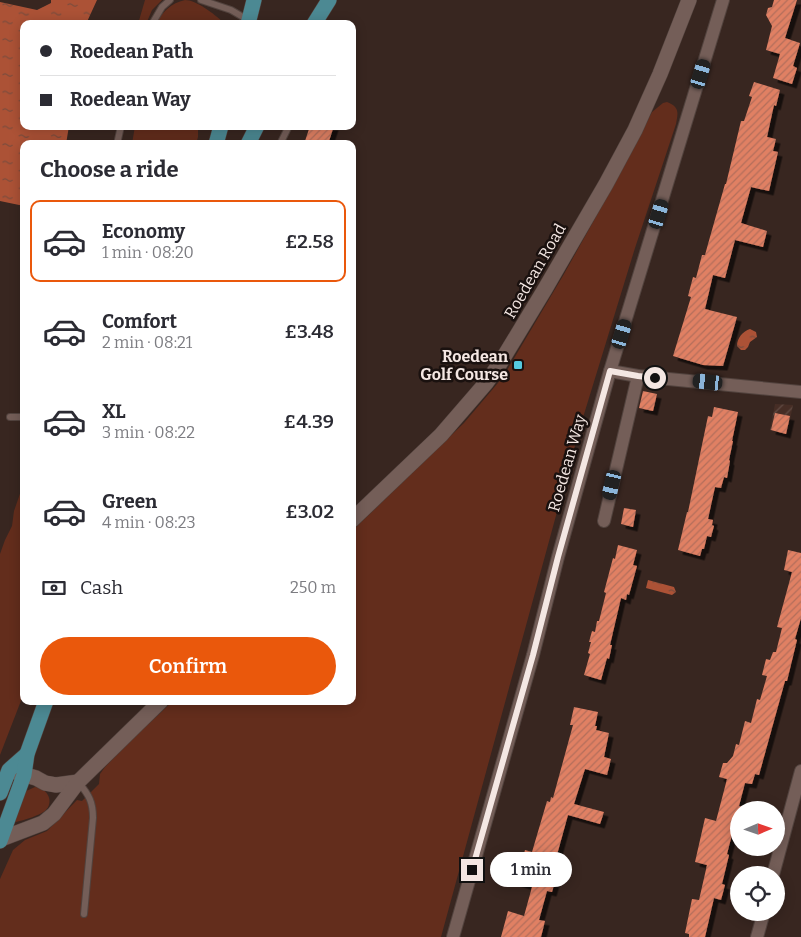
<!DOCTYPE html>
<html lang="en">
<head>
<meta charset="utf-8">
<style>
  body { margin:0; font-family:Bitter,serif; background:#f7f7f7; color:#2b2b33; height:100vh; display:flex; flex-direction:column; font-size:19px; white-space:nowrap }
  * { box-sizing:border-box; margin:0 }
  p { font-size:16px; color:#7c7c81 }
  .icon { flex:none; width:28px; height:28px; fill:none; stroke:currentColor; stroke-width:2; stroke-linecap:round; stroke-linejoin:round }
  .map { position:relative; flex:1; overflow:hidden }
  .details { position:absolute; left:20px; top:140px; width:336px; height:565px; display:flex; flex-direction:column; background:#fff; border-radius:10px; box-shadow:0 2px 12px #0003 }
  .details>* { flex:none }
  .top-card { position:absolute; left:20px; top:20px; width:336px; height:110px; border-radius:10px; box-shadow:0 2px 12px #0003; display:grid; align-content:center; height:110px; padding:0 20px; background:#fff }
  .needle { width:32px; rotate:88deg }
  .controls { position:absolute; left:730px; top:801px; display:grid; gap:10px }
  .controls a { display:grid; place-items:center; width:55px; height:55px; border-radius:50%; background:#fff; box-shadow:0 2px 12px #0003; font-size:25px }
  .end { position:absolute; width:22px; height:22px; margin:-11px; border:6px solid #f4e7e3; background:#111; box-shadow:0 0 0 2px #111 }
  .from { border-radius:50% }
  .bubble { position:absolute; height:35px; border-radius:18px; background:#fff; box-shadow:0 2px 12px #0003; font-size:16px; font-weight:600; line-height:35px; text-align:center }
  .car { position:absolute; width:15px; height:30px; margin:-15px -8px; border-radius:6px; box-shadow:0 0 4px 1px #0007; background:linear-gradient(#222 24%,#8ab4d8 0 40%,#222 0 76%,#8ab4d8 0 86%,#222 0) }
  .top-card b { display:flex; align-items:center; gap:18px; height:48px; font-size:19px }
  .top-card b+b { border-top:1px solid #e1e1e2 }
  .top-card i { width:12px; height:12px; background:#2b2b33 }
  ul { padding:0; list-style:none }
  li { display:flex; align-items:center; gap:15px; height:82px; margin:0 10px 8px; padding:0 10px; border:2px solid transparent; border-radius:10px }
  li div { flex:1 }
  li b { display:block; font-size:19px }
  li em { font-style:normal; font-weight:600 }
  li.on { border-color:#ea580c }
  li>.icon { width:45px; height:45px; stroke-width:1.5 }
  h2 { padding:0 20px; font-size:22px; line-height:60px }
  .pay { display:flex; align-items:center; gap:12px; height:55px; padding:0 20px; font-size:19px }
  .pay p { margin-inline-start:auto }
  .action { display:flex; gap:10px; margin-top:auto; padding:10px 20px }
  .action a { flex:1; height:58px; border-radius:30px; background:#ea580c; color:#fff; font-size:20px; font-weight:600; line-height:58px; text-align:center }
  .map>svg:first-child { display:block }
</style>
</head>
<body>
<div class="map">
<svg width="801" height="937" viewBox="0 0 801 937">
  <defs>
    <pattern id="industrial-furrows" width="10" height="10" patternUnits="userSpaceOnUse" patternTransform="scale(1.25)"><rect width="10" height="10" fill="#462d25"/><path d="M-1 1l2-2M0 10L10 0M9 11l2-2" fill="none" stroke="#614b44"/></pattern>
    <pattern id="water-ripples" width="26" height="14" patternUnits="userSpaceOnUse" patternTransform="scale(1.25)"><rect width="26" height="14" fill="#ac5236"/><path d="M2 4q2-2 4 0t4 0M15 11q2-2 4 0t4 0" fill="none" stroke="#7a4c3d"/></pattern>
    <pattern id="building-hatch" width="6" height="6" patternUnits="userSpaceOnUse" patternTransform="scale(1.25)"><rect width="6" height="6" fill="#e08064"/><path d="M-1 1l2-2M0 6l6-6M5 7l2-2" fill="none" stroke="#b36e5a"/></pattern>
    <filter id="shadow"><feDropShadow dx="4.5" dy="4.5" stdDeviation="0" flood-color="#0009"/></filter>
  </defs>
  <rect width="100%" height="100%" fill="#382620"/>
  <path fill="url(#industrial-furrows)" d="M775,404L793,405L787,434L770,430Z"/>
  <g fill="#632d1c">
    <path d="M145,0H162L152,10L146,24H138Z"/>
    <path d="M185,0C196,0 214,14 223,22L222,24H156C162,12 171,3 185,0Z"/>
    <path d="M667,102C680,107 678,113 676,124L635,248L581,424L441,937H0V879L13,850L25,840L47,831L77,800L82,801L99,784L100,774L105,767L129,742L173,701H352L353,530L464,423L503,377L564,274L612,188L652,112L663,103Z"/>
    <path d="M135,126H198V137L196,144H132Z"/>
    <path d="M24,482V693L0,755V554L5,540L12,526L14,511Z"/>
    <path d="M35,787C47,788 55,801 45,811C40,815 20,822 14,822L24,792Z"/>
  </g>
  <g fill="url(#water-ripples)">
    <path d="M51,0H97L86,24H24V126H69L66,144H24V206L0,201V2L37,10L51,3Z"/>
    <path d="M750,329L756,332L757,337L750,342L748,347L745,350H741L737,346C737,338 743,331 750,329Z"/>
    <path d="M648,580L674,587L676,592L672,595L646,588Z"/>
  </g>
  <g fill="url(#building-hatch)" filter="url(#shadow)">
    <path d="M774,0H797L785,38L800,43L793,66L797,68L792,84L773,78L780,54L766,50L772,26L766,15L768,8L772,7Z"/>
    <path d="M754,82L780,90L776,106L774,105L767,137L776,139L773,151L778,152L769,191L751,187L741,223L767,231L763,247L735,240L725,278L713,275L705,309L737,317L723,366L703,365L673,356L691,297L688,296L693,277L696,278L702,255H705L708,244L725,184H726L741,121H744L752,97L749,96Z"/>
    <path d="M310,126H334L328,144H304Z"/>
    <path d="M643,391L657,394L653,411L639,408Z"/>
    <path d="M714,407L738,412L732,441H733L729,460L730,461L727,478L724,477L721,488L715,487L708,519L713,520L712,525L714,526L711,537L707,536L704,549H702L700,556L678,550L687,512H688L708,416L712,417Z"/>
    <path d="M775,413L790,416L786,434L771,430Z"/>
    <path d="M624,508L636,510L633,527L621,524Z"/>
    <path d="M618,545L637,550L633,565L637,566L629,595L627,594L626,600L621,598L610,645H612L609,659L607,658L601,680L584,675L590,654L588,653L591,642H589L592,631L595,632L597,621H599L606,593L604,592L613,558L615,559Z"/>
    <path d="M788,550L801,553V618L795,639L797,640L787,681H785L759,775L755,774L752,784L745,783L739,806L742,807L741,810H739V820L736,819L727,854L729,855L722,884L725,885L721,900L714,898L705,937H689V934L685,933L692,899L699,900L707,865L695,862L705,818L716,821L727,779L719,777L723,763H727L733,756L736,744L739,745L745,721L751,723L757,699L760,700L767,676L762,675L766,659L770,660L773,652H776L782,628L777,627L792,572L784,570Z"/>
    <path d="M574,707L598,712L595,726H597L596,730L609,733L604,757L611,759L607,775L585,769L574,804L604,812L600,824L568,815L555,862L560,864L552,892L547,891L539,920L545,921L541,937H501L508,911L524,916L532,887L516,882L525,850L532,852L547,801L550,802L551,797L553,798L573,725H570Z"/>
  </g>
  <g fill="none" stroke-linecap="round" stroke-linejoin="round">
    <defs>
      <g id="service">
        <path d="M201,0L231,10L248,20"/>
        <path d="M152,24L162,7L170,0"/>
        <path d="M117,144L121,126"/>
        <path d="M280,144L289,126"/>
        <path d="M10,417H24"/>
        <path d="M79,783C89,795 93,802 93,818L84,914"/>
      </g>
      <g id="minor">
        <path d="M610,371L638,376L801,392"/>
        <path d="M604,521L638,376"/>
        <path d="M773,875L801,771"/>
        <path d="M453,937L533,655L558,557L610,371L723,0"/>
        <path d="M757,937L764,912"/>
      </g>
      <g id="secondary">
        <path d="M352,520L441,435L486,383L499,365L545,289L606,184L635,130L660,74L689,0"/>
        <path d="M12,771L36,778L45,783L56,785L78,782"/>
        <path d="M1,839L43,823L54,814L78,782L161,701"/>
      </g>
      <g id="primary">
        <path d="M248,24L254,0"/>
        <path d="M314,24L329,0"/>
        <path d="M216,144L221,126"/>
        <path d="M248,144L257,126"/>
        <path d="M0,793L9,770L27,754"/>
        <path d="M0,841L24,775L27,754L46,701"/>
      </g>
    </defs>
    <use href="#service" stroke="#52433e" stroke-width="8"/>
    <use href="#minor" stroke="#52433e" stroke-width="14"/>
    <use href="#secondary" stroke="#52433e" stroke-width="16"/>
    <use href="#primary" stroke="#52433e" stroke-width="16"/>
    <use href="#service" stroke="#745e58" stroke-width="6"/>
    <use href="#minor" stroke="#745e58" stroke-width="12"/>
    <use href="#secondary" stroke="#745e58" stroke-width="15"/>
    <use href="#primary" stroke="#4c8993" stroke-width="15"/>
  </g>
  <g fill="none" stroke-linecap="round" stroke-linejoin="round">
    <path stroke="#f4e7e3" stroke-width="6" d="M472,870L533,655L558,557L610,371L638,376L655,378"/>
  </g>
  <rect fill="#55cae0" stroke="#1a110f" stroke-width="2" x="513" y="360" width="10" height="10" rx="2.5"/>
  <g text-anchor="middle" dominant-baseline="central" stroke-width="5" stroke-linejoin="round" paint-order="stroke">
    <g font-size="16" fill="#f4e7e3" stroke="#1a110f">
      <text transform="translate(535 271) rotate(-60)">Roedean Road</text>
      <text transform="translate(567 463) rotate(-74)">Roedean Way</text>
    </g>
    <g font-size="16" font-weight="bold" fill="#f4e7e3" stroke="#1a110f" text-anchor="end">
      <text x="508" y="356">Roedean<tspan x="508" dy="18">Golf Course</tspan></text>
    </g>
  </g>
</svg>
<div class="controls">
<a><svg class="needle" viewBox="-14 -14 28 28"><path d="M0-13l5 13h-10z" fill="#e53935"/><path d="M0 13l5-13h-10z" fill="#7c7c81"/></svg></a>
<a><svg class="icon" aria-label="locate" viewBox="0 0 24 24"><circle cx="12" cy="12" r="6"/><path d="M12 2v4M12 18v4M2 12h4M18 12h4"/></svg></a>
</div>
<i class="end from" style="left:655px;top:378px"></i>
<i class="end" style="left:472px;top:870px"></i>
<div class="bubble" style="left:490px;top:852px;width:82px">1 min</div>
<i class="car" style="left:701px;top:74px;rotate:17deg"></i>
<i class="car" style="left:659px;top:214px;rotate:17deg"></i>
<i class="car" style="left:622px;top:334px;rotate:17deg"></i>
<i class="car" style="left:708px;top:382px;rotate:276deg"></i>
<i class="car" style="left:612px;top:485px;rotate:193deg"></i>
<div class="top-card">
<b><i class="from"></i>Roedean Path</b>
<b><i></i>Roedean Way</b>
</div>
<section class="details">
<h2>Choose a ride</h2>
<ul>
<li class="on"><svg class="icon" aria-label="car" viewBox="0 0 24 24"><path d="M5 17H2v-5l4-1 3-4h7l3 4 3 1v5h-3M9 17h6M6 11h13"/><circle cx="7" cy="17" r="2"/><circle cx="17" cy="17" r="2"/></svg><div><b>Economy</b><p>1 min · 08:20</p></div><em>£2.58</em></li>
<li><svg class="icon" aria-label="car" viewBox="0 0 24 24"><path d="M5 17H2v-5l4-1 3-4h7l3 4 3 1v5h-3M9 17h6M6 11h13"/><circle cx="7" cy="17" r="2"/><circle cx="17" cy="17" r="2"/></svg><div><b>Comfort</b><p>2 min · 08:21</p></div><em>£3.48</em></li>
<li><svg class="icon" aria-label="car" viewBox="0 0 24 24"><path d="M5 17H2v-5l4-1 3-4h7l3 4 3 1v5h-3M9 17h6M6 11h13"/><circle cx="7" cy="17" r="2"/><circle cx="17" cy="17" r="2"/></svg><div><b>XL</b><p>3 min · 08:22</p></div><em>£4.39</em></li>
<li><svg class="icon" aria-label="car" viewBox="0 0 24 24"><path d="M5 17H2v-5l4-1 3-4h7l3 4 3 1v5h-3M9 17h6M6 11h13"/><circle cx="7" cy="17" r="2"/><circle cx="17" cy="17" r="2"/></svg><div><b>Green</b><p>4 min · 08:23</p></div><em>£3.02</em></li>
</ul>
<div class="pay"><svg class="icon" aria-label="cash" viewBox="0 0 24 24"><path d="M3 7h18v10H3z"/><circle cx="12" cy="12" r="2"/></svg>Cash<p>250 m</p></div>
<div class="action"><a>Confirm</a></div>
</section>
</div>
</body>
</html>
